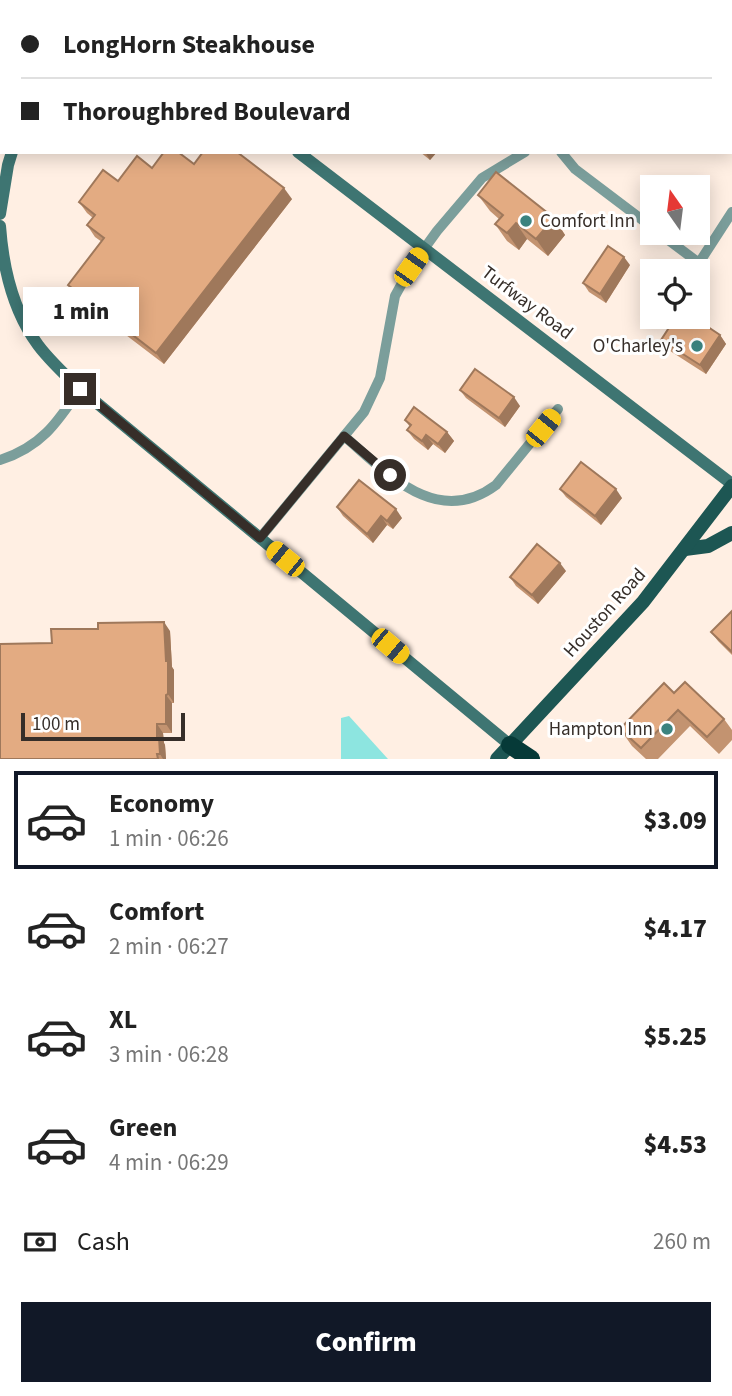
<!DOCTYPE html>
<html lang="en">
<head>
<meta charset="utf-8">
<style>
  body { margin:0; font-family:"Source Sans 3",sans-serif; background:#f6f6f6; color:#222; height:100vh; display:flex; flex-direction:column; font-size:26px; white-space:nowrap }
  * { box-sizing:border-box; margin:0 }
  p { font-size:23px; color:#767676 }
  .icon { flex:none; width:38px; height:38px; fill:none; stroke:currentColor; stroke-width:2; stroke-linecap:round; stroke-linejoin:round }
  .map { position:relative; height:759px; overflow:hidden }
  .sheet { display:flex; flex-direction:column; background:#fff; flex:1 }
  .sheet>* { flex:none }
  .hud { position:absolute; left:0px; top:0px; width:733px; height:154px; box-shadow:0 4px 18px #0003; display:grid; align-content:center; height:154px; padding:0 21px; background:#fff }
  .needle { width:46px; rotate:346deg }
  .fabs { position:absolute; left:640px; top:175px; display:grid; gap:14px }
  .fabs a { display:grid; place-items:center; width:70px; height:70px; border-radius:0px; background:#fff; box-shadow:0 4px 18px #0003; font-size:35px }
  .scale { position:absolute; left:21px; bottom:18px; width:164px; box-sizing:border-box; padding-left:7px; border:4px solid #362e29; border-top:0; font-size:19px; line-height:24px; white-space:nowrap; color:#362e29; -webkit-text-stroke:5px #fff; paint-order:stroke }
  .end { position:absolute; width:32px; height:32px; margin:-16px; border:9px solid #362e29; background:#fff; box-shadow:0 0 0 4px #fff }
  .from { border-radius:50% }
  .bubble { position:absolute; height:49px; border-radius:0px; background:#fff; box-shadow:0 4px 18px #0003; font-size:23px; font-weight:800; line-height:49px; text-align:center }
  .car { position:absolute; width:21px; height:42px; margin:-21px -10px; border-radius:9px; box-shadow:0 0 5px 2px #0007; background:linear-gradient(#f5c518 24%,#345 0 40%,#f5c518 0 76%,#345 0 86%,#f5c518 0) }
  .hud b { display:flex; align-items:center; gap:24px; height:66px; font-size:26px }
  .hud b+b { border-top:2px solid #e0e0e0 }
  .hud i { width:18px; height:18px; background:#222 }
  ul { padding:12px 0 0; list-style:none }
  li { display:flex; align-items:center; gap:21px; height:98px; margin:0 14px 10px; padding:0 7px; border:4px solid transparent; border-radius:0px }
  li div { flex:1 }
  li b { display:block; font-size:26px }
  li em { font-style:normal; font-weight:800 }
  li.selected { border-color:#111827 }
  li>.icon { width:63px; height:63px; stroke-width:1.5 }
  .pay { display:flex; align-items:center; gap:18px; height:77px; padding:0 21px; font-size:26px }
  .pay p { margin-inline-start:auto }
  .button { display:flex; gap:14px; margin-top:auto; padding:14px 21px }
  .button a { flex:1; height:80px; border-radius:0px; background:#111827; color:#fff; font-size:28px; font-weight:800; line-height:80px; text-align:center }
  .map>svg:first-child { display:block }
</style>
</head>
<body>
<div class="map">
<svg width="732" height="759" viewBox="0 0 732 759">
  <rect width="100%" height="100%" fill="#ffefe3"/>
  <path fill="#8de5e0" d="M349,716L388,759H341V718Z"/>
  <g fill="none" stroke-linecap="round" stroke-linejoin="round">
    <g stroke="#7b9e9b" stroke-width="10">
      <path d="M113,2L114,0"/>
      <path d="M732,121V122"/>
      <path d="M561,152L575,169L653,228"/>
      <path d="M659,233L699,263L732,212"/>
      <path d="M344,436C387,473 437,529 496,485L558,409"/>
      <path d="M0,460C41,447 57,423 80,389"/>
      <path d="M260,538L364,412L380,378L395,296L411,267L437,231L482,178L525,152"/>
    </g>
    <g stroke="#3e7572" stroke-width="12">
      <path d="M93,0L96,2"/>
      <path d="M298,152L732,484"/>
      <path d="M0,214L8,165L12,152"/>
      <path d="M0,226C3,268 13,311 38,345C50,361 65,375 80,389L510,745"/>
    </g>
    <g stroke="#1d5653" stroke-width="14">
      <path d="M685,549L708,546L732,533"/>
      <path d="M497,759L643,602L732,486"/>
    </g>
    <path stroke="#063a38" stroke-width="18" d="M510,745L531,759"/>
  </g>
  <g fill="#c39370">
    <path d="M420,152H437L430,160Z"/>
    <path d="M194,164L292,199L164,364L76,297L68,285L102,242L95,237L87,225L93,218L87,213L79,202L118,181L152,168Z"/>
    <path d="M478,195L554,218L565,235L548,256L527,239L519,250L507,241L495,224L499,219L490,211Z"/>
    <path d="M630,265L606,303L589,292L583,283Z"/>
    <path d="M720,335L726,344L706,374L667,349L661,340Z"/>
    <path d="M460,390L520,406L505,427L466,398Z"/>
    <path d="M405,420L447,432L454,441L445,453L433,444L428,450L414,439L407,430L410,427Z"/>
    <path d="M560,489L622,498L601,525L566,497Z"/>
    <path d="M337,507L402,518L393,529L387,525L373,543L343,516Z"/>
    <path d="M566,571L538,604L516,586L510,577Z"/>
    <path d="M732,611V655L718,641L711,632Z"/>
    <path d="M170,631L172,667L174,670V703H172V733H163L164,743L165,745L166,759H0L52,643Z"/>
    <path d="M674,693L724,719L732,730V740L719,754L690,726L658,759H646L632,746L620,729Z"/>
  </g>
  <g fill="#9f785b">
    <path d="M642,0H655L654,2H641Z"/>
    <path d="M425,152H437L430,160Z"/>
    <path d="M284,188L292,199L164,364L156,353Z"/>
    <path d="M554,218L565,235L548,256L536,239Z"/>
    <path d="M516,223L527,239L519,250L507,233Z"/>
    <path d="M624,257L630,265L606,303L600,294Z"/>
    <path d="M720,335L726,344L706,374L700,365Z"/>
    <path d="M514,397L520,406L505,427L499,418Z"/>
    <path d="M447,432L454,441L445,453L438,444Z"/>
    <path d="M426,435L433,444L428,450L422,441Z"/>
    <path d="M616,489L622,498L601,525L595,516Z"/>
    <path d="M396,509L402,518L393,529L387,521Z"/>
    <path d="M381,516L387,525L373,543L367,534Z"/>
    <path d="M560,563L566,571L538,604L532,595Z"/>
    <path d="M164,622L170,631L172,667L174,670V703L168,694Z"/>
    <path d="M166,695L172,703V733L166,724Z"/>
    <path d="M157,724L163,733L164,743L165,745L166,759H163L160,754Z"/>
  </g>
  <g fill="#e3ab82" stroke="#9f785b" stroke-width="2">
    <path d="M215,0H306L307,1L306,2H245L244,0L242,2H214Z"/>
    <path d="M424,0H447L450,2H423Z"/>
    <path d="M577,0H642L641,2H579Z"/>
    <path d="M164,152H178L194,164L203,152H237L284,188L156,353L68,285L104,238L87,225L95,215L79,202L103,170L118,181L137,156L152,168Z"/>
    <path d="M496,172L554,218L536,239L516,223L507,233L495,224L503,215L478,195Z"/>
    <path d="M608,246L624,257L600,294L583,283Z"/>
    <path d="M676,317H693L720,335L700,365L661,340Z"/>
    <path d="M475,369L514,397L499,418L460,390Z"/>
    <path d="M414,407L447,432L438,444L426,435L422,441L407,430L411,425L405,420Z"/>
    <path d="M581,462L616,489L595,516L560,489Z"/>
    <path d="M359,480L396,509L387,521L381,516L367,534L337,507Z"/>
    <path d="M537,544L560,563L532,595L510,577Z"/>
    <path d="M732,611V652L711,632Z"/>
    <path d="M164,622L166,661H168V694L166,695V724H157V737H159L160,754H157L158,759H0V644L52,643L51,629H98V623Z"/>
    <path d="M685,682L724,719L707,737L678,710L641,748L620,729L664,683L674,693Z"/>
  </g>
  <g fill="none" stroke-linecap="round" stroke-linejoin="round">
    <path stroke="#362e29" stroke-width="9" d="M80,389L260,538L344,436L390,475"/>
  </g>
  <g fill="#3b837f" stroke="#fff" stroke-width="2.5">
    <circle cx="526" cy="221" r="7"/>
    <circle cx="697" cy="346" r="7"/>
    <circle cx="667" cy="729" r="7"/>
  </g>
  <g text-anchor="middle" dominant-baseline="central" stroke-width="6" stroke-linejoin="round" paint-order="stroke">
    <g font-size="19" fill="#362e29" stroke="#fff" text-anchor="end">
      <text x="540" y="221" text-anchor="start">Comfort Inn</text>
      <text x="683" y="346">O'Charley's</text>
      <text x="653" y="729">Hampton Inn</text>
    </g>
    <g font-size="19" fill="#362e29" stroke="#fff">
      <text transform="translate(527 303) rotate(37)">Turfway Road</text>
      <text transform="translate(605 613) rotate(-48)">Houston Road</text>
    </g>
  </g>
</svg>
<div class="fabs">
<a><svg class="needle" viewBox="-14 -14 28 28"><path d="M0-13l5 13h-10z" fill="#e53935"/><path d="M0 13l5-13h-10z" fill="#767676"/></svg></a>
<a><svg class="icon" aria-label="locate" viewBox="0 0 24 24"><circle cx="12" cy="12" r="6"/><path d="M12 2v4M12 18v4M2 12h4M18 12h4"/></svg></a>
</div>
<div class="scale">100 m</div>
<i class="end from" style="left:390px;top:475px"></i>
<i class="end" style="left:80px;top:389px"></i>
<div class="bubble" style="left:23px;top:287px;width:116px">1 min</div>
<i class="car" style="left:411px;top:267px;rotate:35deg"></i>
<i class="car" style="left:543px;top:428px;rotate:39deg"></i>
<i class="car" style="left:285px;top:559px;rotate:309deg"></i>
<i class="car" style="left:390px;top:646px;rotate:130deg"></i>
<div class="hud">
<b><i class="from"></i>LongHorn Steakhouse</b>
<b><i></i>Thoroughbred Boulevard</b>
</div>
</div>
<section class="sheet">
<ul>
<li class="selected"><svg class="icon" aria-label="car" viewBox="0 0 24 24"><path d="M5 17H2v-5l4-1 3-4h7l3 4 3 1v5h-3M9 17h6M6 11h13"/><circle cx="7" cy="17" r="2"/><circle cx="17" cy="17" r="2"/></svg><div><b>Economy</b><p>1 min · 06:26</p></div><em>$3.09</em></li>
<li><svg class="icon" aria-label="car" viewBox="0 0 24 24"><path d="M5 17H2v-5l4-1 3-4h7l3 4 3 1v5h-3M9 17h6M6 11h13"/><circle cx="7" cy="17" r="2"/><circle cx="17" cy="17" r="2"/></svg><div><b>Comfort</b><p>2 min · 06:27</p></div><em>$4.17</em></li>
<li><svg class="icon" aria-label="car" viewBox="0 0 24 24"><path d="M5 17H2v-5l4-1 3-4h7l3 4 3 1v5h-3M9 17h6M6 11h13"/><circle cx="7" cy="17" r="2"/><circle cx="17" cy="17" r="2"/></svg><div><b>XL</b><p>3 min · 06:28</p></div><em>$5.25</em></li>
<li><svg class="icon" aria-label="car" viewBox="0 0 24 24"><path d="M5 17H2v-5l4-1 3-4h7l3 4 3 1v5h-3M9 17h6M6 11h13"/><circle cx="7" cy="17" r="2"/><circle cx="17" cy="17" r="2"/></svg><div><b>Green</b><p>4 min · 06:29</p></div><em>$4.53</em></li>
</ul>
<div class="pay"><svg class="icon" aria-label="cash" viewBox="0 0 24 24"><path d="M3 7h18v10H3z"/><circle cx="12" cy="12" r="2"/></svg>Cash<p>260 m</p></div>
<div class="button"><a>Confirm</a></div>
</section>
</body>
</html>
